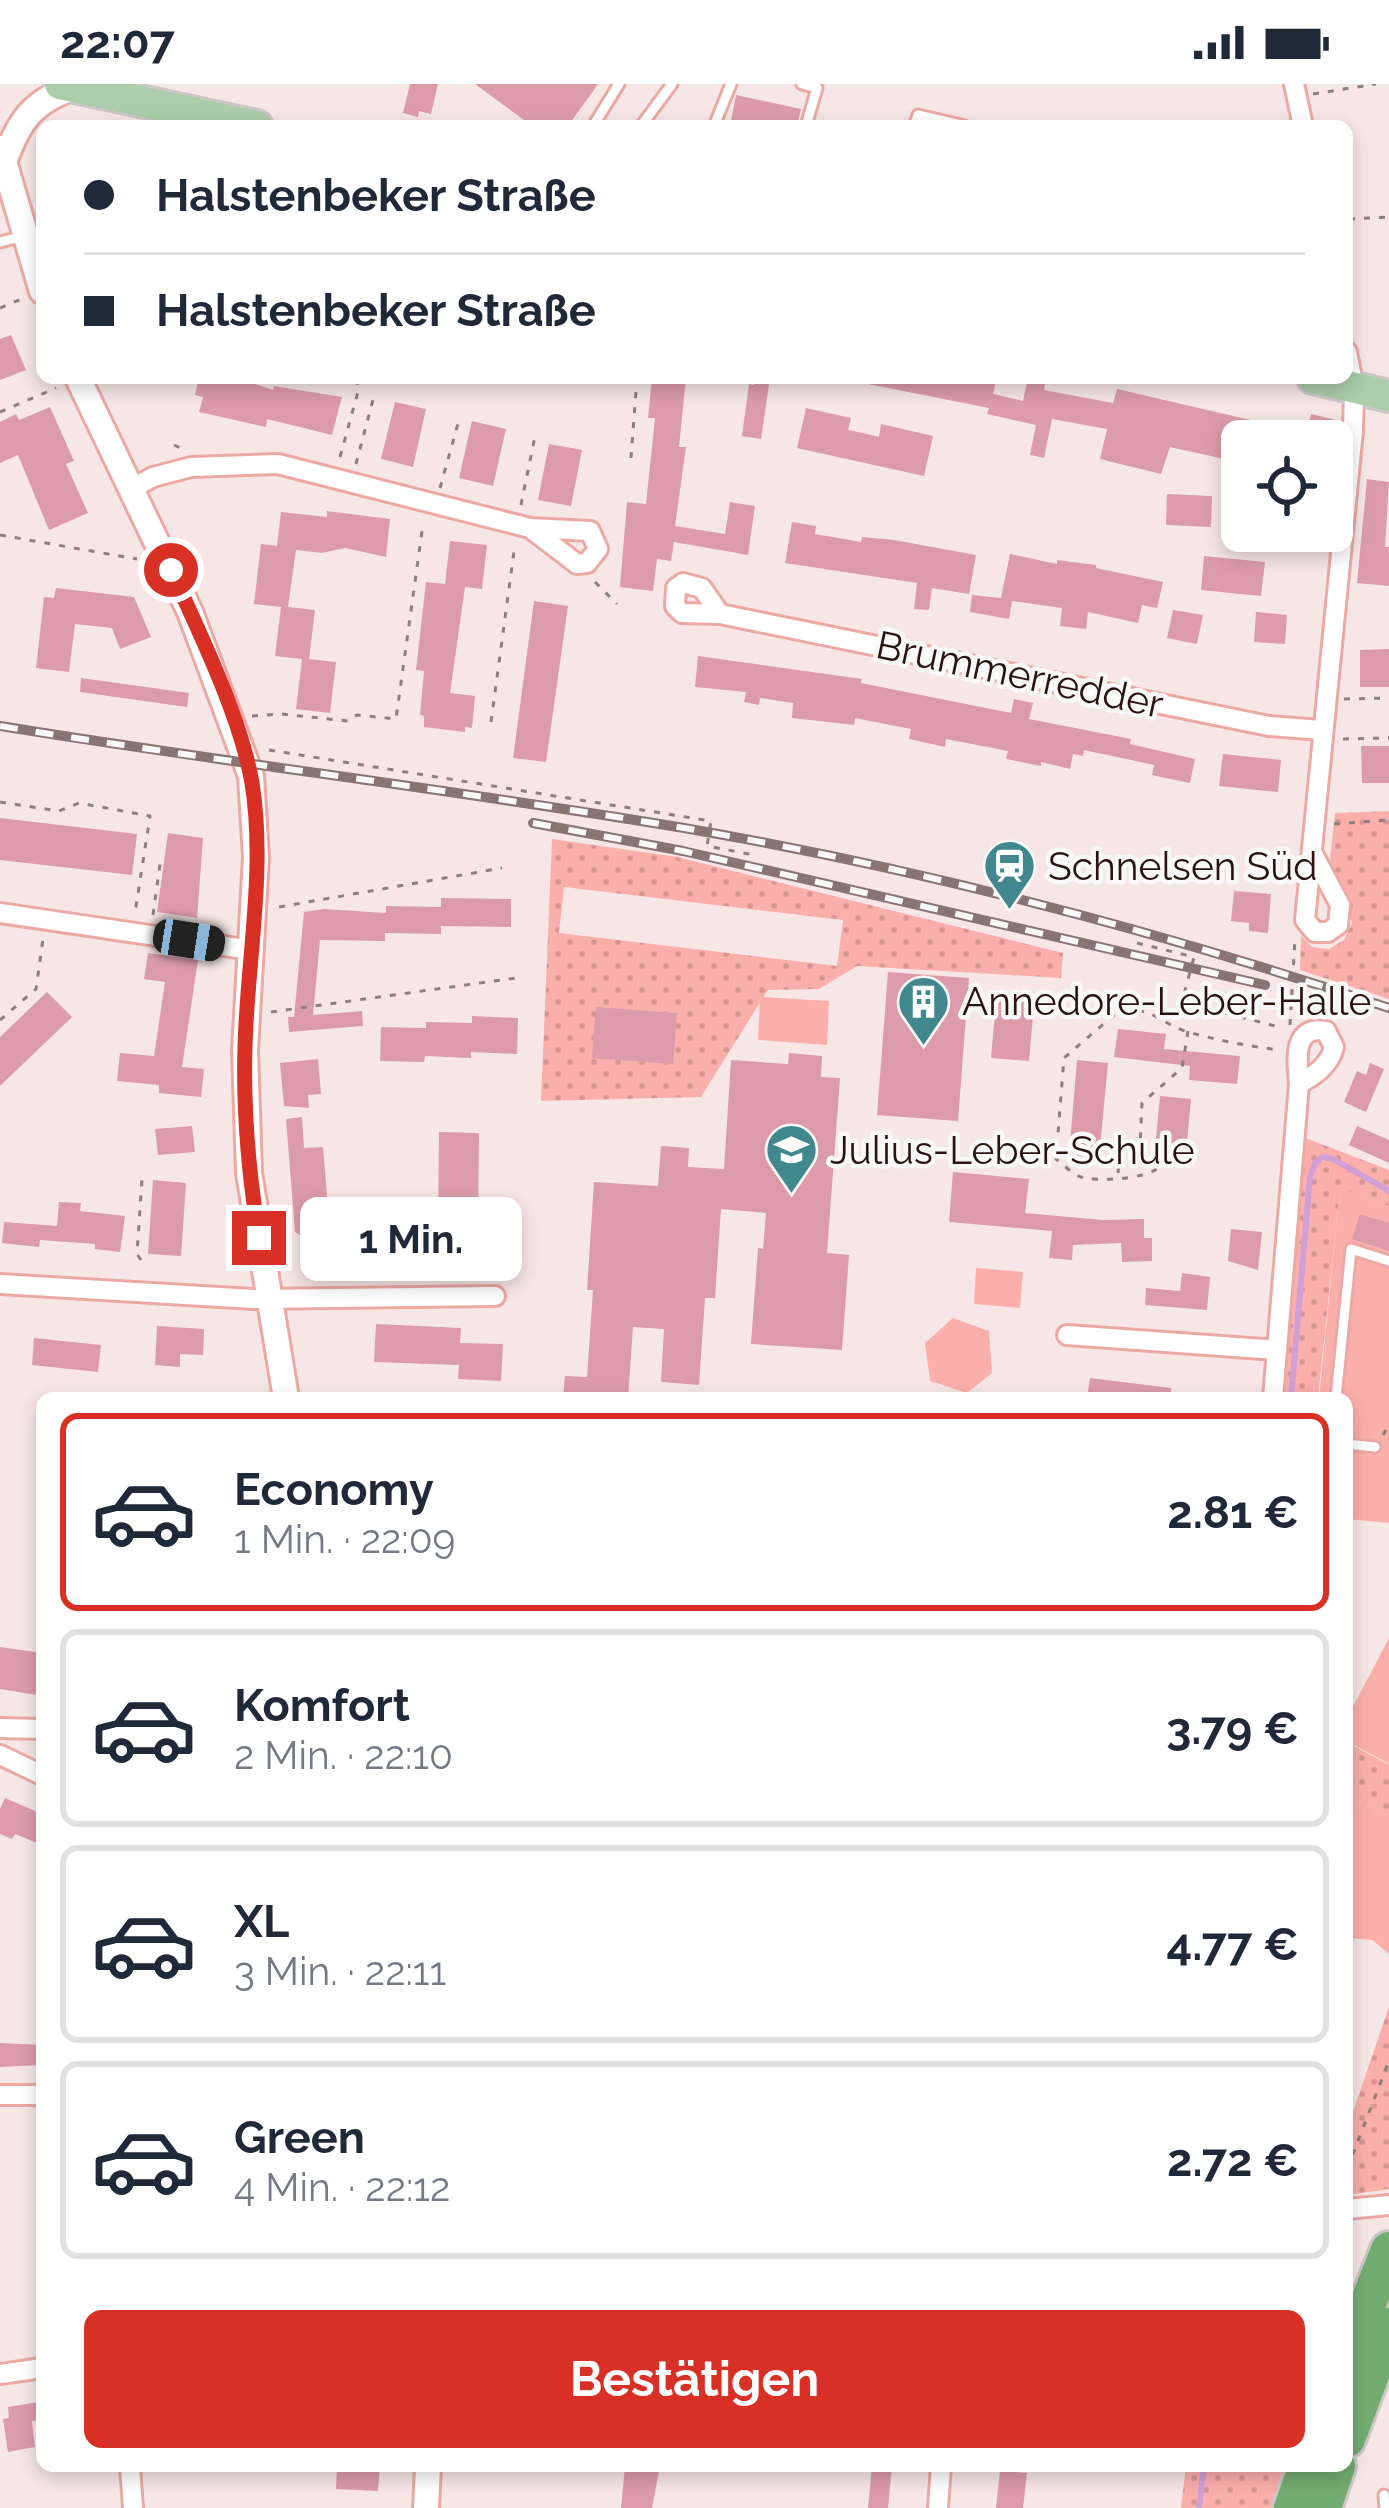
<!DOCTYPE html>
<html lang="de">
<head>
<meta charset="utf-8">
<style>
  body { margin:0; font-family:Raleway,sans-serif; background:#f6f6f7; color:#1f2937; height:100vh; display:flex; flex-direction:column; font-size:45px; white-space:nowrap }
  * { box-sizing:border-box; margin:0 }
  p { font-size:39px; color:#747a83 }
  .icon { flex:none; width:66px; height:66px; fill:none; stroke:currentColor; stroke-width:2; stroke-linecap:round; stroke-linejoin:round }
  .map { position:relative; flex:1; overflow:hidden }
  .drawer { position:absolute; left:36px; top:1308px; width:1317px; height:1080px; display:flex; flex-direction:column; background:#fff; border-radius:18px; box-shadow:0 6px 18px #0003 }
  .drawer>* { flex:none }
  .guide { position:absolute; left:36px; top:36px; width:1317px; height:264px; border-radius:18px; box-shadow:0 6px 18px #0003; display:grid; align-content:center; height:264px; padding:0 48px; background:#fff }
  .controls { position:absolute; left:1221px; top:336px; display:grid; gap:24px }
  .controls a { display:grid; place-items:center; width:132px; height:132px; border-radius:18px; background:#fff; box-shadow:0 6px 18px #0003; font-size:60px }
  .end { position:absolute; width:54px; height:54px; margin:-27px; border:15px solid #d93025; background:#fff; box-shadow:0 0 0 6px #fff }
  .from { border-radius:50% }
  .bubble { position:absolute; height:84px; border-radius:18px; background:#fff; box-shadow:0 6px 18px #0003; font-size:39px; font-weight:700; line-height:84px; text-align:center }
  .car { position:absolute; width:36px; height:72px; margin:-36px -18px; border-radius:15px; box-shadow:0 0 9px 3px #0007; background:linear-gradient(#222 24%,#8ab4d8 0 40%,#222 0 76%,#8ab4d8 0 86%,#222 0) }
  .guide b { display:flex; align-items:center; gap:42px; height:114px; font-size:45px }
  .guide b+b { border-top:3px solid #e0e1e3 }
  .guide i { width:30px; height:30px; background:#1f2937 }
  ul { padding:21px 0 0; list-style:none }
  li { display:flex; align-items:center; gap:36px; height:198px; margin:0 24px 18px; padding:0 24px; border:6px solid #e0e1e3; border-radius:18px }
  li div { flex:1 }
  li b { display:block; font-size:45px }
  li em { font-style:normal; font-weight:700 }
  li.current { border-color:#d93025 }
  li>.icon { width:108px; height:108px; stroke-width:1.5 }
  .button { display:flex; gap:24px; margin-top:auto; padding:24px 48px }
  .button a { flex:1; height:138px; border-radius:18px; background:#d93025; color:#fff; font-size:48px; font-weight:700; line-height:138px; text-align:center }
  .status { display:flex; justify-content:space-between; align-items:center; height:84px; padding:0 60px; background:#fff; direction:ltr }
  .status svg { height:33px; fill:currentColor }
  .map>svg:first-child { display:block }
</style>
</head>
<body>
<div class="status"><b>22:07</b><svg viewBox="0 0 49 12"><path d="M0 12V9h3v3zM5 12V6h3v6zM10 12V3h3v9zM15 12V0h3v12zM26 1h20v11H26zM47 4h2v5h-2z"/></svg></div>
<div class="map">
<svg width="1389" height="2424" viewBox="0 0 1389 2424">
  <defs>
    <pattern id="grass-dots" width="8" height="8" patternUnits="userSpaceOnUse" patternTransform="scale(3)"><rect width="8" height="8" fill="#fbafab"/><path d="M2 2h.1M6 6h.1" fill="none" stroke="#d79692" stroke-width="1.8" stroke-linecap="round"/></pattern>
  </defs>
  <rect width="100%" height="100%" fill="#f6e7e6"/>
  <g fill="url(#grass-dots)" fill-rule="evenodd">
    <path d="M1389,727V915L1300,886L1301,852L1312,863L1329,865L1344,856L1352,839L1330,775L1335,729Z"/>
    <path d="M552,755L677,773L1063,869L1061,894L857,882L819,905L768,906L701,1013L541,1017ZM564,803L843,836L837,882L559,849Z"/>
    <path d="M1303,1053L1389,1086V1122L1340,1105L1318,1314H1281Z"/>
    <path d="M1347,1658L1389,1681V1726L1385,1732L1358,1716V1698L1347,1692Z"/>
    <path d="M1389,1923V2105L1347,2111V2045Z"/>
    <path d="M1186,2382H1285L1271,2424H1181Z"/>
  </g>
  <g fill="#fbafab">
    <path d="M760,913L829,917L827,961L758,956Z"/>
    <path d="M1340,1104L1389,1122V1439L1347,1435V1314H1319Z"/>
    <path d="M976,1184L1023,1188L1020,1224L974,1220Z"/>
    <path d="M953,1234L989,1247L992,1289L967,1309L930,1297L925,1259Z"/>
    <path d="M1389,1554V1680L1347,1657V1634Z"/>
    <path d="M1347,1692L1358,1698V1716L1385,1732L1389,1726V1870L1372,1856L1347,1854Z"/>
  </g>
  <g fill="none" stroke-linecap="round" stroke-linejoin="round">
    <g stroke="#d09fd6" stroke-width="6">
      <path d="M1291,1314L1310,1093L1315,1079L1322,1073L1333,1075L1389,1107"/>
      <path d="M1199,2424L1204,2382"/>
    </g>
  </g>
  <g fill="#dc9bab">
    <path d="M410,0H438L431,30L419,27L418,33L403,29Z"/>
    <path d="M475,0H598L568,42H532Z"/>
    <path d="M736,11L801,25L797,42H730Z"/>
    <path d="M11,251L26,286L0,296V255Z"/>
    <path d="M199,294H236L273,306L274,302L342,313L332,351L267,335L266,343L199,328L203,313L195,311Z"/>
    <path d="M652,294H686L679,363H686L675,442L725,450L730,418L755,422L748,471L674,458L671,477L657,475L653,507L620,503L627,418L646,420L655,334H648Z"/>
    <path d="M755,294H770L761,355L742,352L749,300L754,301Z"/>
    <path d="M869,294H997L993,310L1023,317L1028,294H1046L1044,306L1113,319L1117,305L1307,349L1311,330L1336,336L1331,357H1242V379L1170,363L1161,390L1100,375L1107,345L1052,335L1044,374L1030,371L1036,341L987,330L989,324L868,300Z"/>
    <path d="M395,318L426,325L413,383L381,375Z"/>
    <path d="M50,323L74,377L66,380L88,429L49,446L18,371L0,379V338L16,330L19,336Z"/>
    <path d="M806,324L851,334L848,346L863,349L879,353L881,340L933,352L924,392L797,364Z"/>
    <path d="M472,337L506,345L493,402L459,394Z"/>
    <path d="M549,360L582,366L571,422L538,416Z"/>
    <path d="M1367,395L1389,398L1385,463H1389V502L1357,499Z"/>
    <path d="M1167,410L1212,412L1211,443L1166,441Z"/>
    <path d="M327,427L390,435L386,473L345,464L322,469L296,466L288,523L315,526L309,575L336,578L330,629L296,625L302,575L275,572L281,523L254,520L261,460L277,462L281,428L327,433Z"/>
    <path d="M792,438L816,442L815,450L861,458L862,453L894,456L976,471L969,510L932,504L929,526L914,525L917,499L785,479Z"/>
    <path d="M450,457L487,461L482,505L465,503L450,609L475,612L472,644L465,643V648L424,643V632L420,631L424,587L416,586L426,498L445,500Z"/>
    <path d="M1010,470L1057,480V476L1096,481V484L1163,498L1157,524L1142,521L1138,539L1088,528L1086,545L1060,542L1062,524L1012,517L1009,535L970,528L972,511L1001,514Z"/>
    <path d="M1204,472L1265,478L1261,512L1201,506Z"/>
    <path d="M56,504L134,513L151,553L120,565L112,544L75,540L69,588L36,584L44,513L54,514Z"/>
    <path d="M534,517L568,522L546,678L513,674Z"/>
    <path d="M1173,526L1203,531L1197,560L1167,554Z"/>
    <path d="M1256,528L1287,531L1285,560L1254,558Z"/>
    <path d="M1389,565V603H1360V566Z"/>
    <path d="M698,572L862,595L861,599L1011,629L1014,615L1033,619L1029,635L1131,655L1130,660L1195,675L1190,699L1152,691L1154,681L1084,666L1083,672L1073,670L1070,685L1041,678V682L1006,675L1008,667L946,655L945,663L909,655L911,645L855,634L854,641L792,634L793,619L760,614L759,621L744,618L746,608L695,603Z"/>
    <path d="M81,594L189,609L187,623L80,608Z"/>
    <path d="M1361,662H1389V699H1362Z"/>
    <path d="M1223,670L1281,676L1278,708L1219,702Z"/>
    <path d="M0,734L137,750L132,791L0,776Z"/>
    <path d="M168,749L203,754L197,834L157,828Z"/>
    <path d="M1234,807L1271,810L1268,849L1249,847V839L1231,837Z"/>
    <path d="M441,814L511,815V843L441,842V850L385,849V857L320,856L313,931L362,927L363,942L289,948L288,933H294L304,828L324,825L386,829V822L441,823Z"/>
    <path d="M148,869L198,876L182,983L204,985L201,1013L159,1009V1001L117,997L120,969L154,972L165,898L144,895Z"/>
    <path d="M888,888L969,894L958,1037L877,1031Z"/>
    <path d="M997,907L1035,910L1029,977L991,974Z"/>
    <path d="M47,908L72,933L0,1002V953Z"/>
    <path d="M596,923L677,929L673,980L592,974Z"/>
    <path d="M472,932L518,934L517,970L471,968V974L425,972L424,978L380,977L381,943L426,944V938L472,939Z"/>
    <path d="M1118,945L1166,950L1164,965L1240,972L1237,1000L1189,996L1190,982L1114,973Z"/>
    <path d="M789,969L822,972L821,993L840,994L827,1169L849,1171L842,1266L751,1260L758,1164L763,1165L766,1129L721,1125L715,1214H705L699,1301L661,1298L664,1245L633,1243L628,1314H563L565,1292L587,1293L593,1206H587L594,1098L658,1102L661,1062L689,1064L688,1083L724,1085L731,976L788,980Z"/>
    <path d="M318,975L321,1010L308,1011L309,1024L284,1022L280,979Z"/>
    <path d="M1077,976L1108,979L1099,1074L1069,1071Z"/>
    <path d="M1370,979L1384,985L1366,1028L1344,1018L1357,987L1366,991Z"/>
    <path d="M1160,1012L1191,1015L1186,1069L1155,1066Z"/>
    <path d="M302,1033L304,1064L323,1063L329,1135L341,1143H403V1176H341L295,1148L286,1035Z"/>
    <path d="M192,1042L195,1068L158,1071L155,1045Z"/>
    <path d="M1357,1042L1389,1056V1079L1349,1061Z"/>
    <path d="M439,1048L479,1049L478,1142H438Z"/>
    <path d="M953,1088L1029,1095L1025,1129L1103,1136L1144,1135V1154H1152V1177L1122,1178L1121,1159L1073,1161L1072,1176L1049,1174L1052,1147L949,1138Z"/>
    <path d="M153,1096L186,1099L181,1172L148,1170Z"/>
    <path d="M59,1118L81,1119L80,1127L125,1132L120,1168L95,1165V1160L40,1156L39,1163L2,1159L4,1138L57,1142Z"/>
    <path d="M1360,1130L1389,1139V1167L1352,1155Z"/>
    <path d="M1231,1145L1262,1148L1258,1186L1228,1177Z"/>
    <path d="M1182,1189L1210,1193L1207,1226L1145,1221L1146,1204L1180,1207Z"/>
    <path d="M376,1240L461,1244L460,1259L503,1260L501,1297L458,1295L459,1281L374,1278Z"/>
    <path d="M157,1242L204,1245L203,1271L180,1270V1283L155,1281Z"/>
    <path d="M34,1254L101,1261L98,1288L32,1281Z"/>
    <path d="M1090,1294L1171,1304V1314H1087Z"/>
    <path d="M0,1563L42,1569V1612L0,1605Z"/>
    <path d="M5,1714L42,1730V1761L15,1750L12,1755L0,1750V1725Z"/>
    <path d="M0,1959L42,1961V1981L0,1983Z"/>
    <path d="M38,2318L41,2336L32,2337L35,2363L8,2368L3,2335L9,2334L8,2323Z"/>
    <path d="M337,2382H380L378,2407L336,2405Z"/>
    <path d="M625,2382H660L652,2424H621Z"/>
    <path d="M872,2382H892L888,2424H868Z"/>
    <path d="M1000,2387L1027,2389L1023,2424H996Z"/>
  </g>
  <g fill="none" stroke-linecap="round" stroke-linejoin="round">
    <defs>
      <g id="service">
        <path d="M802,0L817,4L806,42"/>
        <path d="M593,42L619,0"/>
        <path d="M641,42L672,0"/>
        <path d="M714,42L731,0"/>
        <path d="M914,42L918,31L965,42"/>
        <path d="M0,158L24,152"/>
        <path d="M1336,1314L1351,1165L1389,1177"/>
        <path d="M1347,1360L1375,1363"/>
        <path d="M1384,2411L1385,2424"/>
      </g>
      <g id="minor">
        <path d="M1294,0L1303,42"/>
        <path d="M131,405L153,393L191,383L278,380L530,444L577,480L587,479L598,465L590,447L530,444"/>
        <path d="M720,530L682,529L675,522L676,504L683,499L702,504L720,530L1269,642L1321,646"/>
        <path d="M1312,768L1340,821L1338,841L1328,848H1315L1305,836L1353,347L1354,304L1347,268"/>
        <path d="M0,829L251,866"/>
        <path d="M0,1200L253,1215L495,1212"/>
        <path d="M1067,1251L1277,1266"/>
        <path d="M1273,1314L1299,1000C1297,976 1292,941 1326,947L1334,963C1330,981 1315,991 1299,1000"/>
        <path d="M0,1644L42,1645"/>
        <path d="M0,1671L42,1691"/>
        <path d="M0,2011H42"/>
        <path d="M1347,2125L1389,2121"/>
        <path d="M0,2290L42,2284"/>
        <path d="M130,2382L133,2424"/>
        <path d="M938,2424L941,2382"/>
      </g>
      <g id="tertiary">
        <path d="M0,64L42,207"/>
        <path d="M4,78C19,37 32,17 75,3"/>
        <path d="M78,294L190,528L251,692L256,773L245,966L249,1089L286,1314"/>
        <path d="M426,2424L428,2382"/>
      </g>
      <g id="primary">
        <path d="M60,0L257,42"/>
        <path d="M1313,294L1389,312"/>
      </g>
      <g id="motorway">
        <path d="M1347,2273L1389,2166"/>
        <path d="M1347,2355L1389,2242"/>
        <path d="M1292,2424L1307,2382"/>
        <path d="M1323,2424L1337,2382"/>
      </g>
    </defs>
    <use href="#service" stroke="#eca9a4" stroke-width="15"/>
    <use href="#minor" stroke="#eca9a4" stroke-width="24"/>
    <use href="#tertiary" stroke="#eca9a4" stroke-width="30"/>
    <use href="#primary" stroke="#ccc6c6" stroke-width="36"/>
    <use href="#motorway" stroke="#ccc6c6" stroke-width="42"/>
    <g stroke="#907d7c" stroke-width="3" stroke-dasharray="6 9" stroke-linecap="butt">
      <path d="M1313,10L1376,0"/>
      <path d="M1349,135L1389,133"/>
      <path d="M0,224L24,214"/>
      <path d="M0,328L56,304"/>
      <path d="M174,361L183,365"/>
      <path d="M340,373L359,304L356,294"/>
      <path d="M631,374L637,294"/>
      <path d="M356,380L374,312"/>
      <path d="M440,404L459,336"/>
      <path d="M521,421L535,352"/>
      <path d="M0,451L137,475"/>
      <path d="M595,498L617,520"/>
      <path d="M1344,615L1389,614"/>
      <path d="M252,632L281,630L348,637L357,631L396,635L423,440"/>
      <path d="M491,638L515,460"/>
      <path d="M1343,655L1389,654"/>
      <path d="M269,666L711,737L707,762L754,771"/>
      <path d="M0,718L59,727L79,719L150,732L135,829"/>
      <path d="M1334,740L1389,736"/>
      <path d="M279,823L502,784"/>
      <path d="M153,831L161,773"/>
      <path d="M1137,859L1194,873L1182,918L1283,944"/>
      <path d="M271,928L516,894"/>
      <path d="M0,936L36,905L43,855"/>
      <path d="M1290,941L1295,855"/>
      <path d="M1188,947L1182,984L1142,1019L1140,1061L1159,1083C1148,1095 1097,1098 1081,1093C1072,1090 1064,1081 1056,1075L1064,974L1114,931C1150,918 1157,938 1185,947C1215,956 1248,962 1279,966"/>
      <path d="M1118,1089L1120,1070L1139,1053"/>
      <path d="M141,1176L137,1170L142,1095"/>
      <path d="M1383,1351L1389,1341"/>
      <path d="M1347,2085L1389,1977"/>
    </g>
    <use href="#service" stroke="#fff" stroke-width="9"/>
    <use href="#minor" stroke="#fff" stroke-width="18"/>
    <use href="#tertiary" stroke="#fff" stroke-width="24"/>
    <use href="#primary" stroke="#abcda9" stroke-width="30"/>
    <use href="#motorway" stroke="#73ac70" stroke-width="36"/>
    <defs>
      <g id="rail">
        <path d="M0,642C228,679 457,706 684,744C923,785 1159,847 1389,924"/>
        <path d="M533,739L683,767L1265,901"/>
      </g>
    </defs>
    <use href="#rail" stroke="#887473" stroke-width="10"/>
    <use href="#rail" stroke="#f8f8f8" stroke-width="6" stroke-dasharray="18" stroke-linecap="butt"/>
  </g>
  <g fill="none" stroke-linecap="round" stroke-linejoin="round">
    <path stroke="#d93025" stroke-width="15" d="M171,486C199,547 241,634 252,699C266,786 247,877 245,963C243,1027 249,1092 259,1154"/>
  </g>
  <defs>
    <symbol id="station-pin" viewBox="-11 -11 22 30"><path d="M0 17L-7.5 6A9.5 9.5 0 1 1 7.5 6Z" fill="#40888e" stroke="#f8f8f8"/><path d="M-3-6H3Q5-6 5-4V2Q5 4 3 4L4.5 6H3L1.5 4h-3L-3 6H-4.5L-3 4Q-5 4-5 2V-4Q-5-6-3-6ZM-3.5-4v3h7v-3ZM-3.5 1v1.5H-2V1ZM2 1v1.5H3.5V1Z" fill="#fff"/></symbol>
    <symbol id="building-pin" viewBox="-11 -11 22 30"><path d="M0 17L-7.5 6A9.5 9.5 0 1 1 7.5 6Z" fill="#40888e" stroke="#f8f8f8"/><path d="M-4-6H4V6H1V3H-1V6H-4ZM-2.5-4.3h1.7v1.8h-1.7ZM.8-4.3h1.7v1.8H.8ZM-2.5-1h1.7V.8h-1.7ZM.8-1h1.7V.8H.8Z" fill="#fff"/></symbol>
    <symbol id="school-pin" viewBox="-11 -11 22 30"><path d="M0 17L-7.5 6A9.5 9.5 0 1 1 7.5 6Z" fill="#40888e" stroke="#f8f8f8"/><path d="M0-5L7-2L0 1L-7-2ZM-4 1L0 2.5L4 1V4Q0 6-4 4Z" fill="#fff"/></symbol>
  </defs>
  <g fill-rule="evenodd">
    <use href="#station-pin" x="980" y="752" width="59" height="81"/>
    <use href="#building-pin" x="894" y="888" width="59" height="81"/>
    <use href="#school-pin" x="762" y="1036" width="59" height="81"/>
  </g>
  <g text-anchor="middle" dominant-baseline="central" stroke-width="9" stroke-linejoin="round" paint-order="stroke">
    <g font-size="39" fill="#2a1211" stroke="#f8f8f8">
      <text transform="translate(1020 590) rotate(12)">Brummerredder</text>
    </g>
    <g font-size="39" fill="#2a1211" stroke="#f8f8f8" text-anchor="start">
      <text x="1048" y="782">Schnelsen Süd</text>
      <text x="962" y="917">Annedore-Leber-Halle</text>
      <text x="830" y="1066">Julius-Leber-Schule</text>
    </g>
  </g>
</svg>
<div class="controls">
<a><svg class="icon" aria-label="locate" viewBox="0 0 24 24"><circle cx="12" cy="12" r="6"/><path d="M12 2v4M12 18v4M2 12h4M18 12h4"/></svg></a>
</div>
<i class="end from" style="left:171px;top:486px"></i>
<i class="end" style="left:259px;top:1154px"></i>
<div class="bubble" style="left:300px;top:1113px;width:222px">1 Min.</div>
<i class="car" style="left:189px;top:856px;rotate:99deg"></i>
<div class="guide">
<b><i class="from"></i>Halstenbeker Straße</b>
<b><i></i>Halstenbeker Straße</b>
</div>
<section class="drawer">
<ul>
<li class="current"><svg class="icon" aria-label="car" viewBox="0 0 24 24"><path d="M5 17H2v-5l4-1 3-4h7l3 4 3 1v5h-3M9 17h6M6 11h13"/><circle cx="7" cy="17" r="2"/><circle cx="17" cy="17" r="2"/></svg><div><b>Economy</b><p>1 Min. · 22:09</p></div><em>2.81 €</em></li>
<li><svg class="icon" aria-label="car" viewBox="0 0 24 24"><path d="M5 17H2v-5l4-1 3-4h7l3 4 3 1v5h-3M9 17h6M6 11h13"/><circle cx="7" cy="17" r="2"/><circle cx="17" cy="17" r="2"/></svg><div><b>Komfort</b><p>2 Min. · 22:10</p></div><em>3.79 €</em></li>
<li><svg class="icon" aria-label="car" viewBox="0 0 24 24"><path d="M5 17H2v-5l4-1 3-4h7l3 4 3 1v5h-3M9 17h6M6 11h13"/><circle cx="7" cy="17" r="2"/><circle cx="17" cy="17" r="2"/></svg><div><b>XL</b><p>3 Min. · 22:11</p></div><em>4.77 €</em></li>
<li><svg class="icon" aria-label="car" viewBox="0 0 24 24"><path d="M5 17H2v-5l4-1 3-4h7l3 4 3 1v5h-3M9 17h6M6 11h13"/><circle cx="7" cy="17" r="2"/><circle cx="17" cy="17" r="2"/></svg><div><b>Green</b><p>4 Min. · 22:12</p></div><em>2.72 €</em></li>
</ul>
<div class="button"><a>Bestätigen</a></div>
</section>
</div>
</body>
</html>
